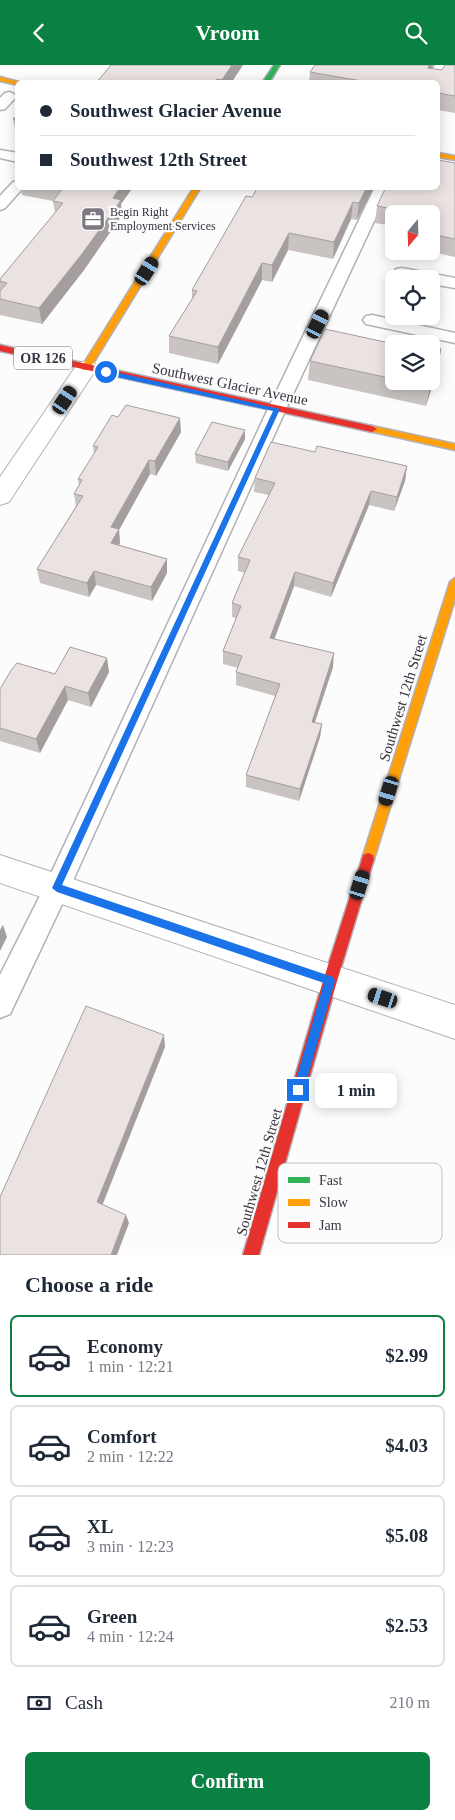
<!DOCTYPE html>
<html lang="en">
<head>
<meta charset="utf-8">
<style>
  body { margin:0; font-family:Georgia,serif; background:#f6f6f7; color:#1f2937; height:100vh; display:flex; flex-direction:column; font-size:19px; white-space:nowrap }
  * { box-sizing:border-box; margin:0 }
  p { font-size:16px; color:#747a83 }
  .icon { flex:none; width:28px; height:28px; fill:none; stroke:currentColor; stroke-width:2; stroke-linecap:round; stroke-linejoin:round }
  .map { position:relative; height:1190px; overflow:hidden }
  .panel { display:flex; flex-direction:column; background:#fff; flex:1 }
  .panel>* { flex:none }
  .guide { position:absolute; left:15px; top:15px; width:425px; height:110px; border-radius:8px; box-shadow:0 2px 12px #0003; display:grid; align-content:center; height:110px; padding:0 25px; background:#fff }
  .needle { width:32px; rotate:199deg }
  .tools { position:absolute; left:385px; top:140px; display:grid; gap:10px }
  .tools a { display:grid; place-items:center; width:55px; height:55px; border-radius:8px; background:#fff; box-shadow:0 2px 12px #0003; font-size:25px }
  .end { position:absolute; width:22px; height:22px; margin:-11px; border:6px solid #1a73e8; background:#fff; box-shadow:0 0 0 2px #fff }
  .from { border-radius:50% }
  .bubble { position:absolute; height:35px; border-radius:8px; background:#fff; box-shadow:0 2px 12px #0003; font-size:16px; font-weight:600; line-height:35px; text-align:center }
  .car { position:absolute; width:15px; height:30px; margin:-15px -8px; border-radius:6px; box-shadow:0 0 4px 1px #0007; background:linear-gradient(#222 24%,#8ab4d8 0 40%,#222 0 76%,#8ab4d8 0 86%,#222 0) }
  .guide b { display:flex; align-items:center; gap:18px; height:48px; font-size:19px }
  .guide b+b { border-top:1px solid #e0e1e3 }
  .guide i { width:12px; height:12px; background:#1f2937 }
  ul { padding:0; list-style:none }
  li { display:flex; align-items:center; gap:15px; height:82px; margin:0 10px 8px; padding:0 15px; border:2px solid #e0e1e3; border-radius:8px }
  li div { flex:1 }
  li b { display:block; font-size:19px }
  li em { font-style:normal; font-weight:600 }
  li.active { border-color:#0b8043 }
  li>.icon { width:45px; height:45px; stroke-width:1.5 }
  h2 { padding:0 25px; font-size:22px; line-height:60px }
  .pay { display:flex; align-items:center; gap:12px; height:55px; padding:0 25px; font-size:19px }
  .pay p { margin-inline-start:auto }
  .button { display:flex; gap:10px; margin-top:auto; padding:10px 25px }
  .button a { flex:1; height:58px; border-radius:8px; background:#0b8043; color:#fff; font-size:20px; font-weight:600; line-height:58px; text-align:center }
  header { display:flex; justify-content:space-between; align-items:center; height:65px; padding:0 25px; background:#0b8043; color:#fff; font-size:22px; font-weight:600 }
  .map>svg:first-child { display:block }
</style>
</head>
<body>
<header><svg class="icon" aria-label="back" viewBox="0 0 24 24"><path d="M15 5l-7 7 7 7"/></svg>Vroom<svg class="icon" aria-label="search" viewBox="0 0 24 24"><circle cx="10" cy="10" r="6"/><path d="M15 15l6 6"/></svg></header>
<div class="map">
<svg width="455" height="1190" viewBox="0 0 455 1190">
  <rect width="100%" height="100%" fill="#fcfcfc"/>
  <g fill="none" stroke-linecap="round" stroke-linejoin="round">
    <defs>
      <g id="lane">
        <path d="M435,0H449L438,21V18H427Z"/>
        <path d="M10,27L17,31L5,44L0,45V33L5,28Z"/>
        <path d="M0,85L18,88V97L0,93Z"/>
        <path d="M18,116V122H24L5,143L0,145V131L13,117Z"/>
        <path d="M375,122H390L286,344L66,831L10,949L0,953V910L48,815L268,344Z"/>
        <path d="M402,203L455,213V223L431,219V214H406L396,212L394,208L396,204Z"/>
        <path d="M372,250L455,268V278L366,259L363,255L366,251Z"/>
      </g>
      <g id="street">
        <path d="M86,296L94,298L97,303L9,437L0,440V412L78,298Z"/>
        <path d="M0,790L455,940V974L0,818Z"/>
      </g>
      <path id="fast" d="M274,0H280L269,18H262Z"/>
      <g id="slow">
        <path d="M0,12L23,18H18V20L0,16Z"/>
        <path d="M438,88L455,91V95L438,92Z"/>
        <path d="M194,122H201L89,305H83L81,303Z"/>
        <path d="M372,361L455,379V385L369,366V362Z"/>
        <path d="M455,513V534L374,794L373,798L368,800L363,798L362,794L450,517Z"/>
      </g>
      <g id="jam">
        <path d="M0,280L372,361L377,364L372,367L0,286Z"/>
        <path d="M368,788L373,790L374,794L337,916L259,1190H243L323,916L362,794L363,790Z"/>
      </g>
    </defs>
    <use href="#lane" stroke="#b3b1b7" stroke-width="3"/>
    <use href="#street" stroke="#b3b1b7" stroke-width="2"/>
    <use href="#fast" stroke="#b3b1b7" stroke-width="3"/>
    <use href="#slow" stroke="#b3b1b7" stroke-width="3"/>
    <use href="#jam" stroke="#b3b1b7" stroke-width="3"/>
    <use href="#lane" fill="#fff" fill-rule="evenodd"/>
    <use href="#street" fill="#fff" fill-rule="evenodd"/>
    <use href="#fast" fill="#30b455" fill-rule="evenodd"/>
    <use href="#slow" fill="#ff9f0a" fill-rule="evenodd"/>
    <use href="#jam" fill="#e5322d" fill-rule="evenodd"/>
  </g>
  <g fill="#c9c3c2">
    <path d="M111,0H243L231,18H96Z"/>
    <path d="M315,0H433L432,4L442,5L455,0V48L438,45V18H309L310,7Z"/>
    <path d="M18,49V69H16L13,54Z"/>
    <path d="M455,98V192L427,186H431V149H394V161L375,158L377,141Z"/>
    <path d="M21,122H133L121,139L122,150L84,205L42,259L0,250V214L55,148L53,136L22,130Z"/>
    <path d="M258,122H374L357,155L351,154L333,194L288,185L272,217L262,215L218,299L169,288V271L192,234V225Z"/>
    <path d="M394,279V316H431L438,303L426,341L308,315L310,296Z"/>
    <path d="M181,367L156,411L150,409L119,465L120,478L119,480L167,494V508L152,536L96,520L89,532L40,518L37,504L76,441L74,429L79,420L78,414L94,389L93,381Z"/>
    <path d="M245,374L228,406L196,398L195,389Z"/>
    <path d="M315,387L407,401L405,416L394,446L369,440L331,532L294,521L274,574L333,602L315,657L322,659L320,672L299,736L246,722V710L275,631L236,620V607L238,603L223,599V586L236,553L232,552V538L245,508L238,506V492L269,430L254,427L255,413Z"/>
    <path d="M109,607L91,642L68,635L40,688L0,676V624L55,609Z"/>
  </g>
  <g fill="#a49f9e">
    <path d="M232,0H243L231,18H222V15Z"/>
    <path d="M429,0H433L427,18L428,3Z"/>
    <path d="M120,122H133L121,139L122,150L84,205L42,259L39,243Z"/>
    <path d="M367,122H374L357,155L359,138Z"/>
    <path d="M353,137L351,154L333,194L334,177Z"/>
    <path d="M289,168L288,185L272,217V200Z"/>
    <path d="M262,198V215L218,299V282Z"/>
    <path d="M441,284L438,303L426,341L430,322Z"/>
    <path d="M180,353L181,367L156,411L155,396Z"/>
    <path d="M245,365V374L228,406V397Z"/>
    <path d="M149,395L150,409L119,465L120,478L112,492L111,478V462Z"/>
    <path d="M407,401L405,416L394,446L397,432Z"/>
    <path d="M371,426L369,440L331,532L333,518Z"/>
    <path d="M167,494V508L152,536L151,522Z"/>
    <path d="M94,506L96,520L89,532L87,518Z"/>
    <path d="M295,507L294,521L270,586V573Z"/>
    <path d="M334,588L333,602L311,669L312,657Z"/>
    <path d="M107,593L109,607L91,642L88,628Z"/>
    <path d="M65,621L68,635L40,688L36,674Z"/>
    <path d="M322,659L320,672L299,736L300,724Z"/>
    <path d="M3,860L7,872L0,886V865Z"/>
    <path d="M164,970L165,982L100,1146L97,1137Z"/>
    <path d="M126,1150L129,1158L117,1190H111Z"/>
  </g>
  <g fill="#eae3e2" stroke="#a49f9e">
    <path d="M111,0H232L222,15L217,14L214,18H96Z"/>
    <path d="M315,0H429L428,3L442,5L445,0H455V31L438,28V18H373L310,7Z"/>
    <path d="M18,49V54H13Z"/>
    <path d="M438,95L455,98V174L431,169V149H421L377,141L386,122H438Z"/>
    <path d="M60,122H120L113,133L121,135L82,189L39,243L0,234V226L7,218L0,216V214L63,138L53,136L63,123Z"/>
    <path d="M258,122H367L359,138L353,137L334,177L289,168L272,200L262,198L218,282L169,271L197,226L192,225L246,131L252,132Z"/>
    <path d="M325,264L394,279V314L310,296Z"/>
    <path d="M431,282L441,284L430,322L404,316H431Z"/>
    <path d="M126,340L180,353L155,396L149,395L111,462L119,464L111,478L167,494L151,522L94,506L87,518L37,504L83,431L74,429L82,415L78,414L98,382L93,381L112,350L118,352Z"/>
    <path d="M212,357L245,365L228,397L195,389Z"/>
    <path d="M271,377L315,387L317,381L407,401L397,432L371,426L333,518L295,507L270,573L334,588L312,657L322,659L300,724L246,710L280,619L236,607L242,591L223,586L241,541L232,538L250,495L238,492L275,418L255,413Z"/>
    <path d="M70,582L107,593L88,628L65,621L36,674L0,663V624L12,604L17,598L55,609Z"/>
    <path d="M86,941L164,970L97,1137L126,1150L111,1190H0V1132Z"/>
  </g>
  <path fill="#1a73e8" d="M106,305L280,344L62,820L333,912L335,916L304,1025L302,1029L298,1031L295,1029L293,1025L324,918L57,827L52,823L273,346L103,309L102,307Z"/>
  <defs>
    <symbol id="office-square" viewBox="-11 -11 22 22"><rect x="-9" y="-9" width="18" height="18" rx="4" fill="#7d7982" stroke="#fcfcfc"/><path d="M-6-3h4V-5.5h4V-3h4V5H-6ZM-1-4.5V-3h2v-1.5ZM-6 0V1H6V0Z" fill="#fff"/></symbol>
  </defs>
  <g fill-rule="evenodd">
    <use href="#office-square" x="79" y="140" width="28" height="28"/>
  </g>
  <g text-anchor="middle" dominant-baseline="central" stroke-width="4.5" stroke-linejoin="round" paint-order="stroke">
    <g font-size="12" fill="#393340" stroke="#fcfcfc" text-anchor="start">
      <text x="110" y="147">Begin Right<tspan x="110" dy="14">Employment Services</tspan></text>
    </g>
    <rect fill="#fcfcfc" stroke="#746f78" stroke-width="1" x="14" y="281.5" width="58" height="23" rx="4"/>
    <g font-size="14" font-weight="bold" fill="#393340">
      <text x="43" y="293">OR 126</text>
    </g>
    <g font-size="15" fill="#393340" stroke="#fcfcfc">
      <text transform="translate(230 319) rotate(12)">Southwest Glacier Avenue</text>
      <text transform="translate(403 633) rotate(-73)">Southwest 12th Street</text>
      <text transform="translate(259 1107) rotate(-74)">Southwest 12th Street</text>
    </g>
  </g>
  <rect x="278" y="1098" width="164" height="80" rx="8" fill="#fcfcfc" stroke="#c2c0c4" stroke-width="1"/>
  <rect x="288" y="1112" width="22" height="6" fill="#30b455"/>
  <rect x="288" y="1134" width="22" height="7" fill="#ff9f0a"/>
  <rect x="288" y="1157" width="22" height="6" fill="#e5322d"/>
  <g font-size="14" fill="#393340">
    <text x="319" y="1120">Fast</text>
    <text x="319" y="1142">Slow</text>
    <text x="319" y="1165">Jam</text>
  </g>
</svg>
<div class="tools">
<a><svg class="needle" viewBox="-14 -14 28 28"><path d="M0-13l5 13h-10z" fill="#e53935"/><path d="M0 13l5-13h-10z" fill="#747a83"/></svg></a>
<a><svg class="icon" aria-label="locate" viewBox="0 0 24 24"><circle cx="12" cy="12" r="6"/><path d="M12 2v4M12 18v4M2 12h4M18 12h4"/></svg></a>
<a><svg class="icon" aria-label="layers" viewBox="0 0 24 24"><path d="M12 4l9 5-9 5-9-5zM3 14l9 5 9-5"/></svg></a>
</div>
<i class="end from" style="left:106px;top:307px"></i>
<i class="end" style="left:298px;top:1025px"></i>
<div class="bubble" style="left:315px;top:1008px;width:82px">1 min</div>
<i class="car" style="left:147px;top:206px;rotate:32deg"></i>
<i class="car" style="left:318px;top:259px;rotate:26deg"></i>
<i class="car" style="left:65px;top:335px;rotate:34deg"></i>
<i class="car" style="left:389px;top:726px;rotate:197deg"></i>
<i class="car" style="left:360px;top:820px;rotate:17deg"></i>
<i class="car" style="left:383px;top:933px;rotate:288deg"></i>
<div class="guide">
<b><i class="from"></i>Southwest Glacier Avenue</b>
<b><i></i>Southwest 12th Street</b>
</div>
</div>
<section class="panel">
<h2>Choose a ride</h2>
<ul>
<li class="active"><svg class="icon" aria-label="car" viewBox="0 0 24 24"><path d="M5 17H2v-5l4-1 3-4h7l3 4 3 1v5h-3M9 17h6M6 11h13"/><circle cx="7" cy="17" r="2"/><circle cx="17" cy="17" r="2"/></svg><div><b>Economy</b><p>1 min · 12:21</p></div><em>$2.99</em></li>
<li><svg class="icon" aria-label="car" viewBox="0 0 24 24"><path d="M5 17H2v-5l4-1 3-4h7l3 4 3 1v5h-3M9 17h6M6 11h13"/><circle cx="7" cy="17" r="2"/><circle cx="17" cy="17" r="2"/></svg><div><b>Comfort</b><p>2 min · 12:22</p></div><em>$4.03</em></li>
<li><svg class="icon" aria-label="car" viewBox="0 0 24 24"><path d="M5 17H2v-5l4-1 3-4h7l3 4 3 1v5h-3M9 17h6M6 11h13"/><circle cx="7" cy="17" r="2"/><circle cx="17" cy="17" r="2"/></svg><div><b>XL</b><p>3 min · 12:23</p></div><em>$5.08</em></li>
<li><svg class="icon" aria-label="car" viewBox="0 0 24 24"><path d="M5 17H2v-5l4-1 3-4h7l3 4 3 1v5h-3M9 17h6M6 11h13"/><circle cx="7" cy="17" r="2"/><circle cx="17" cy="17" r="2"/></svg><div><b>Green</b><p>4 min · 12:24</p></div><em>$2.53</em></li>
</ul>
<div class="pay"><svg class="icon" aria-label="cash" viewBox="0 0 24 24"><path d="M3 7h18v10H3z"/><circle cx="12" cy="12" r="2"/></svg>Cash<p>210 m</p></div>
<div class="button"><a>Confirm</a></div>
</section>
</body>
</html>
